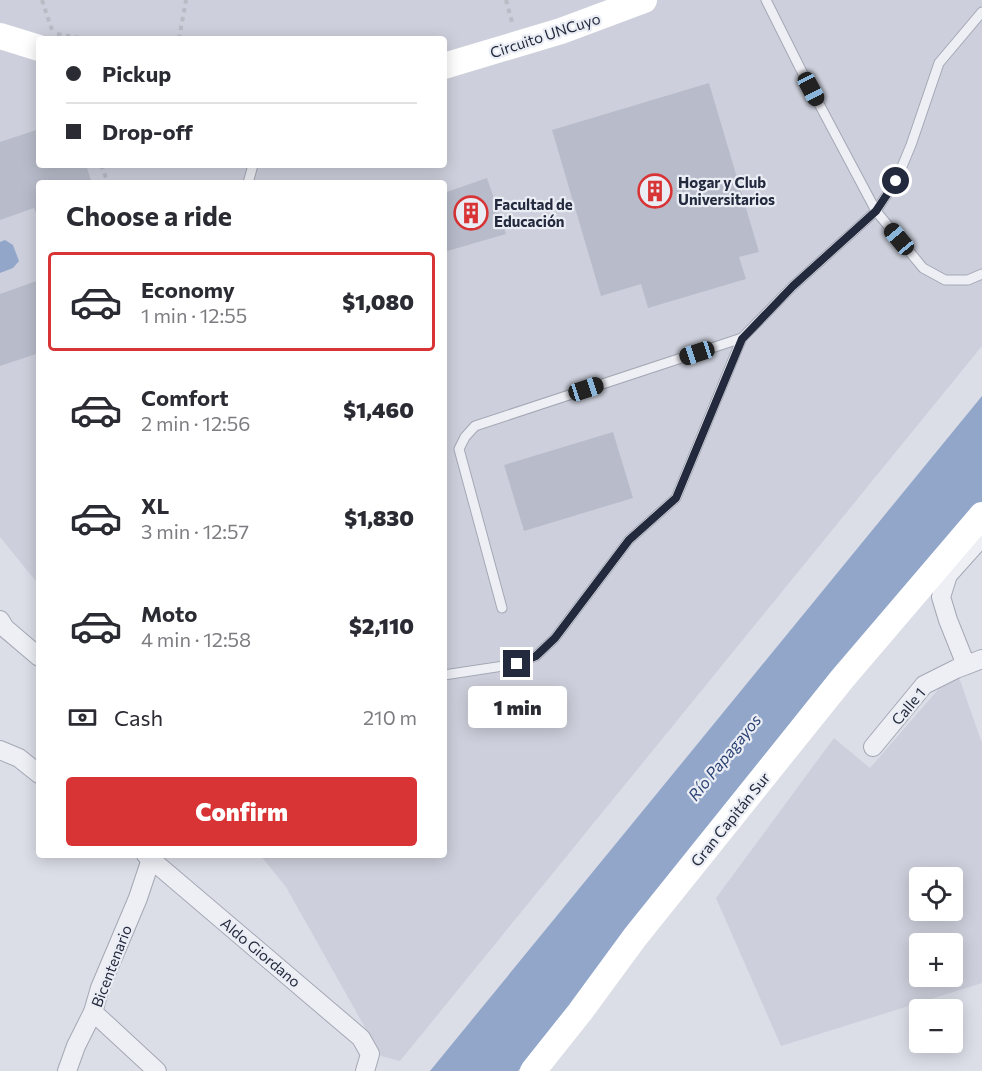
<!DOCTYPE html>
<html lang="en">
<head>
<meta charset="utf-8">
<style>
  body { margin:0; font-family:Commissioner,sans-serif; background:#f7f7f7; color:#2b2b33; height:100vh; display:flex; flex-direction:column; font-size:22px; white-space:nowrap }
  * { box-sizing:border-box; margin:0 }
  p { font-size:20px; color:#7c7c81 }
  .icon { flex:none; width:33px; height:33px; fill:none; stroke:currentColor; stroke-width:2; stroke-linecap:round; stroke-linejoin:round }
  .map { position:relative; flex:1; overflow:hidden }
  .details { position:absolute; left:36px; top:180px; width:411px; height:678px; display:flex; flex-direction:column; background:#fff; border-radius:6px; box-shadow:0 3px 15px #0003 }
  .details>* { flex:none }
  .guide { position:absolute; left:36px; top:36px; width:411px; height:132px; border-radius:6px; box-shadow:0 3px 15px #0003; display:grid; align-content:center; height:132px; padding:0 30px; background:#fff }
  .fabs { position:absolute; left:909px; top:867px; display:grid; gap:12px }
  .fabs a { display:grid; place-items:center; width:54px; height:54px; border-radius:6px; background:#fff; box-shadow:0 3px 15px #0003; font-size:30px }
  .end { position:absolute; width:27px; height:27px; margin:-14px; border:8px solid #242a3e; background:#fff; box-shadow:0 0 0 3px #fff }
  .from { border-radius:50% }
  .bubble { position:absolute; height:42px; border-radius:6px; background:#fff; box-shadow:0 3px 15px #0003; font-size:20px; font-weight:800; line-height:42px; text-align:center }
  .car { position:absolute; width:18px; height:36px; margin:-18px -9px; border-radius:8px; box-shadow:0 0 4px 2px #0007; background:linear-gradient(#222 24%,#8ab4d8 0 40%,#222 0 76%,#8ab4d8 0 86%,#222 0) }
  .guide b { display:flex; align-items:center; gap:21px; height:57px; font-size:22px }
  .guide b+b { border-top:2px solid #e1e1e2 }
  .guide i { width:15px; height:15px; background:#2b2b33 }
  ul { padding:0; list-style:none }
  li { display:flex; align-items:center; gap:18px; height:99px; margin:0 12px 9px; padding:0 18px; border:3px solid transparent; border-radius:6px }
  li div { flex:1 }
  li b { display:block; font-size:22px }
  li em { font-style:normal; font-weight:800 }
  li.active { border-color:#d83436 }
  li>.icon { width:54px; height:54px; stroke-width:1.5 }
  h2 { padding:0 30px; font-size:27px; line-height:72px }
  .pay { display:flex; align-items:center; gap:15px; height:66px; padding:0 30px; font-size:22px }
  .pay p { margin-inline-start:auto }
  .button { display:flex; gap:12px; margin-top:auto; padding:12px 30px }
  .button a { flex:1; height:69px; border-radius:6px; background:#d83436; color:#fff; font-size:24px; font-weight:800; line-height:69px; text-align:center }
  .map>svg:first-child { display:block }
</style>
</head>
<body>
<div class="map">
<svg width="982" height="1071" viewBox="0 0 982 1071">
  <rect width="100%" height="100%" fill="#dbdee7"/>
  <g fill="#cdd0dc" fill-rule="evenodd">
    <path d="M0,0H982V346L400,1061L381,1056L286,887L260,855H444V183H39V585L0,537ZM39,39H444V165H39Z"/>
    <path d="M956,669L982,743V983L781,1046L716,898L834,738L870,768ZM920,878H952V910H920ZM920,944H952V976H920Z"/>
  </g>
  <g fill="#92a6ca">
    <path d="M5,240L13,245L19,261L13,268L0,273V242Z"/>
    <path d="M982,396V505L795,727L518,1071H430Z"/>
  </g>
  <g fill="#b8bcca">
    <path d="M709,83L759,252L739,257L746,279L648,308L641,284L601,296L552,130Z"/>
    <path d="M39,129V165H86L92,183H39V221L34,208L0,220V142Z"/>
    <path d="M487,178L506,234L444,252V193Z"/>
    <path d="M39,280V353L0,366V294Z"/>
    <path d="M613,432L633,498L524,531L504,465Z"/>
  </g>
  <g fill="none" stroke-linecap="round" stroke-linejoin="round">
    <defs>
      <g id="lane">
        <path d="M766,0L800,68L876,211L923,268L945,280H968L982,274"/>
        <path d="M248,183L253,165"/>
        <path d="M502,608L459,449L465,437L475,426L742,338"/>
        <path d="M444,675L517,664L536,656L555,638L629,540L676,498L742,338L793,286L876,211L896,181L911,145L939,63L982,12"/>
      </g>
      <g id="street">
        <path d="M0,620L5,628L39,657"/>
        <path d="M966,665L948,620L941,597L948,575L982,537"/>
        <path d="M873,747L924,685L956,669L982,659"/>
        <path d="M0,750L19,758L39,774"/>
        <path d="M146,855L361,1038L370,1054L365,1071"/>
        <path d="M93,1012L157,1071"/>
        <path d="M67,1071L76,1046L93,1012L100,988L138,898L151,859"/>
      </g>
    </defs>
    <use href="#lane" stroke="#a4a8b4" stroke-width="11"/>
    <use href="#street" stroke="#a4a8b4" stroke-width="20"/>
    <g stroke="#b9bcc5" stroke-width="4" stroke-dasharray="4.5 4.5" stroke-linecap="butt">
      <path d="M42,0L52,30"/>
      <path d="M506,0L512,22"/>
      <path d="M57,34L86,39"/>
      <path d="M179,39L186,0"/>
      <path d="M101,165L108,183"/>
    </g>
    <use href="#lane" stroke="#eeeff5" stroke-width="9"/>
    <use href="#street" stroke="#eeeff5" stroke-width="18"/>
    <g stroke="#fff" stroke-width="26">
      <path d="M0,36L39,48"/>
      <path d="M444,66L561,31L644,0"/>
      <path d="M533,1071L580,1012L635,937L842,679L982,515"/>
    </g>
  </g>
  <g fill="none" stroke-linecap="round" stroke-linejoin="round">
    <path stroke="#242a3e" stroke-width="8" d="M517,664L536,656L555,638L629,540L676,498L742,339L793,286L876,211L896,181"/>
  </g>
  <defs>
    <symbol id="building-ring" viewBox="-11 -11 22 22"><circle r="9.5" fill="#eaedf4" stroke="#d83436" stroke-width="1.5"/><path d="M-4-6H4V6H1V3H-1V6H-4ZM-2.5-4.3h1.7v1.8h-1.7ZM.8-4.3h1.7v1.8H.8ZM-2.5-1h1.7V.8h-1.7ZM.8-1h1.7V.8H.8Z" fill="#d83436"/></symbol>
  </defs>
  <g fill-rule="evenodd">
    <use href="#building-ring" x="636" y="172" width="38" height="38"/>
    <use href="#building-ring" x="452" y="194" width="38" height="38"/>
  </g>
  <g text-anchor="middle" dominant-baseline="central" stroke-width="4.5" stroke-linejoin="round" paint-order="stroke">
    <g font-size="15" fill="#242a3e" stroke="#eaedf4">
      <text transform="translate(545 35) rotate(-18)">Circuito UNCuyo</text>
      <text transform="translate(908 706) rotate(-50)">Calle 1</text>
      <text transform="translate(730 819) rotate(-51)">Gran Capitán Sur</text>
      <text transform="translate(261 952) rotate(40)">Aldo Giordano</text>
      <text transform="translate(111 966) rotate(-69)">Bicentenario</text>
    </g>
    <g font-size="15" font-weight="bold" fill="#242a3e" stroke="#eaedf4" text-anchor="start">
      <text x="678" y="182">Hogar y Club<tspan x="678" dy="17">Universitarios</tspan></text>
      <text x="494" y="204">Facultad de<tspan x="494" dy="17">Educación</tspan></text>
    </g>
    <g font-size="16" font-style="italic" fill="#2b4274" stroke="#eaedf4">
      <text transform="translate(724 757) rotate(-51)">Río Papagayos</text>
    </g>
  </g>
</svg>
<div class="fabs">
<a><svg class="icon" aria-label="locate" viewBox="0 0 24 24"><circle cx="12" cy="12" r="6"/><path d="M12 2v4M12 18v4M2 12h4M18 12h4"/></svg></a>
<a>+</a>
<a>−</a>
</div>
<i class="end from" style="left:896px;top:181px"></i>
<i class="end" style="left:517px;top:664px"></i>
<div class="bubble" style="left:468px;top:686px;width:99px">1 min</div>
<i class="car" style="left:811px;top:89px;rotate:152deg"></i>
<i class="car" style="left:899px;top:239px;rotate:320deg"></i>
<i class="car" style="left:697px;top:353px;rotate:252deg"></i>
<i class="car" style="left:586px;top:389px;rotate:72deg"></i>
<div class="guide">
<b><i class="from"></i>Pickup</b>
<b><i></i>Drop-off</b>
</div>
<section class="details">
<h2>Choose a ride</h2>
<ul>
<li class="active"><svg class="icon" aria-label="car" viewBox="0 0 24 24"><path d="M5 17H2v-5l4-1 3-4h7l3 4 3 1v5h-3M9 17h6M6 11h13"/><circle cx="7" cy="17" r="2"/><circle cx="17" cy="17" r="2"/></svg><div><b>Economy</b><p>1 min · 12:55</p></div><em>$1,080</em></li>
<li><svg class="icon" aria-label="car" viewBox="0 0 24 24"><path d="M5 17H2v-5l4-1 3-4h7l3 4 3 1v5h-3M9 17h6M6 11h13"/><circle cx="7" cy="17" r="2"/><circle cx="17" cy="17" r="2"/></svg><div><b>Comfort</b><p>2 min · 12:56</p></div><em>$1,460</em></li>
<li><svg class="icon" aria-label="car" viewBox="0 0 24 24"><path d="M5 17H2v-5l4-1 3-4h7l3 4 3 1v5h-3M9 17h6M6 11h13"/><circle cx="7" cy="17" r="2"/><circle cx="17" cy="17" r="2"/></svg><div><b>XL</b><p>3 min · 12:57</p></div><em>$1,830</em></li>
<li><svg class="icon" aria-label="car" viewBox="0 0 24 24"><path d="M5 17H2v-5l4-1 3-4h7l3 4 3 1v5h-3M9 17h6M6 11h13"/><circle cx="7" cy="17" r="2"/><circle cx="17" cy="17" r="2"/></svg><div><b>Moto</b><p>4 min · 12:58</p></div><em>$2,110</em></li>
</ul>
<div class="pay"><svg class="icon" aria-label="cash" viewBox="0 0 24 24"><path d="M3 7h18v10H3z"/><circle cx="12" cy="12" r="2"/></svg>Cash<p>210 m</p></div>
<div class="button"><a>Confirm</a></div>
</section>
</div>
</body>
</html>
